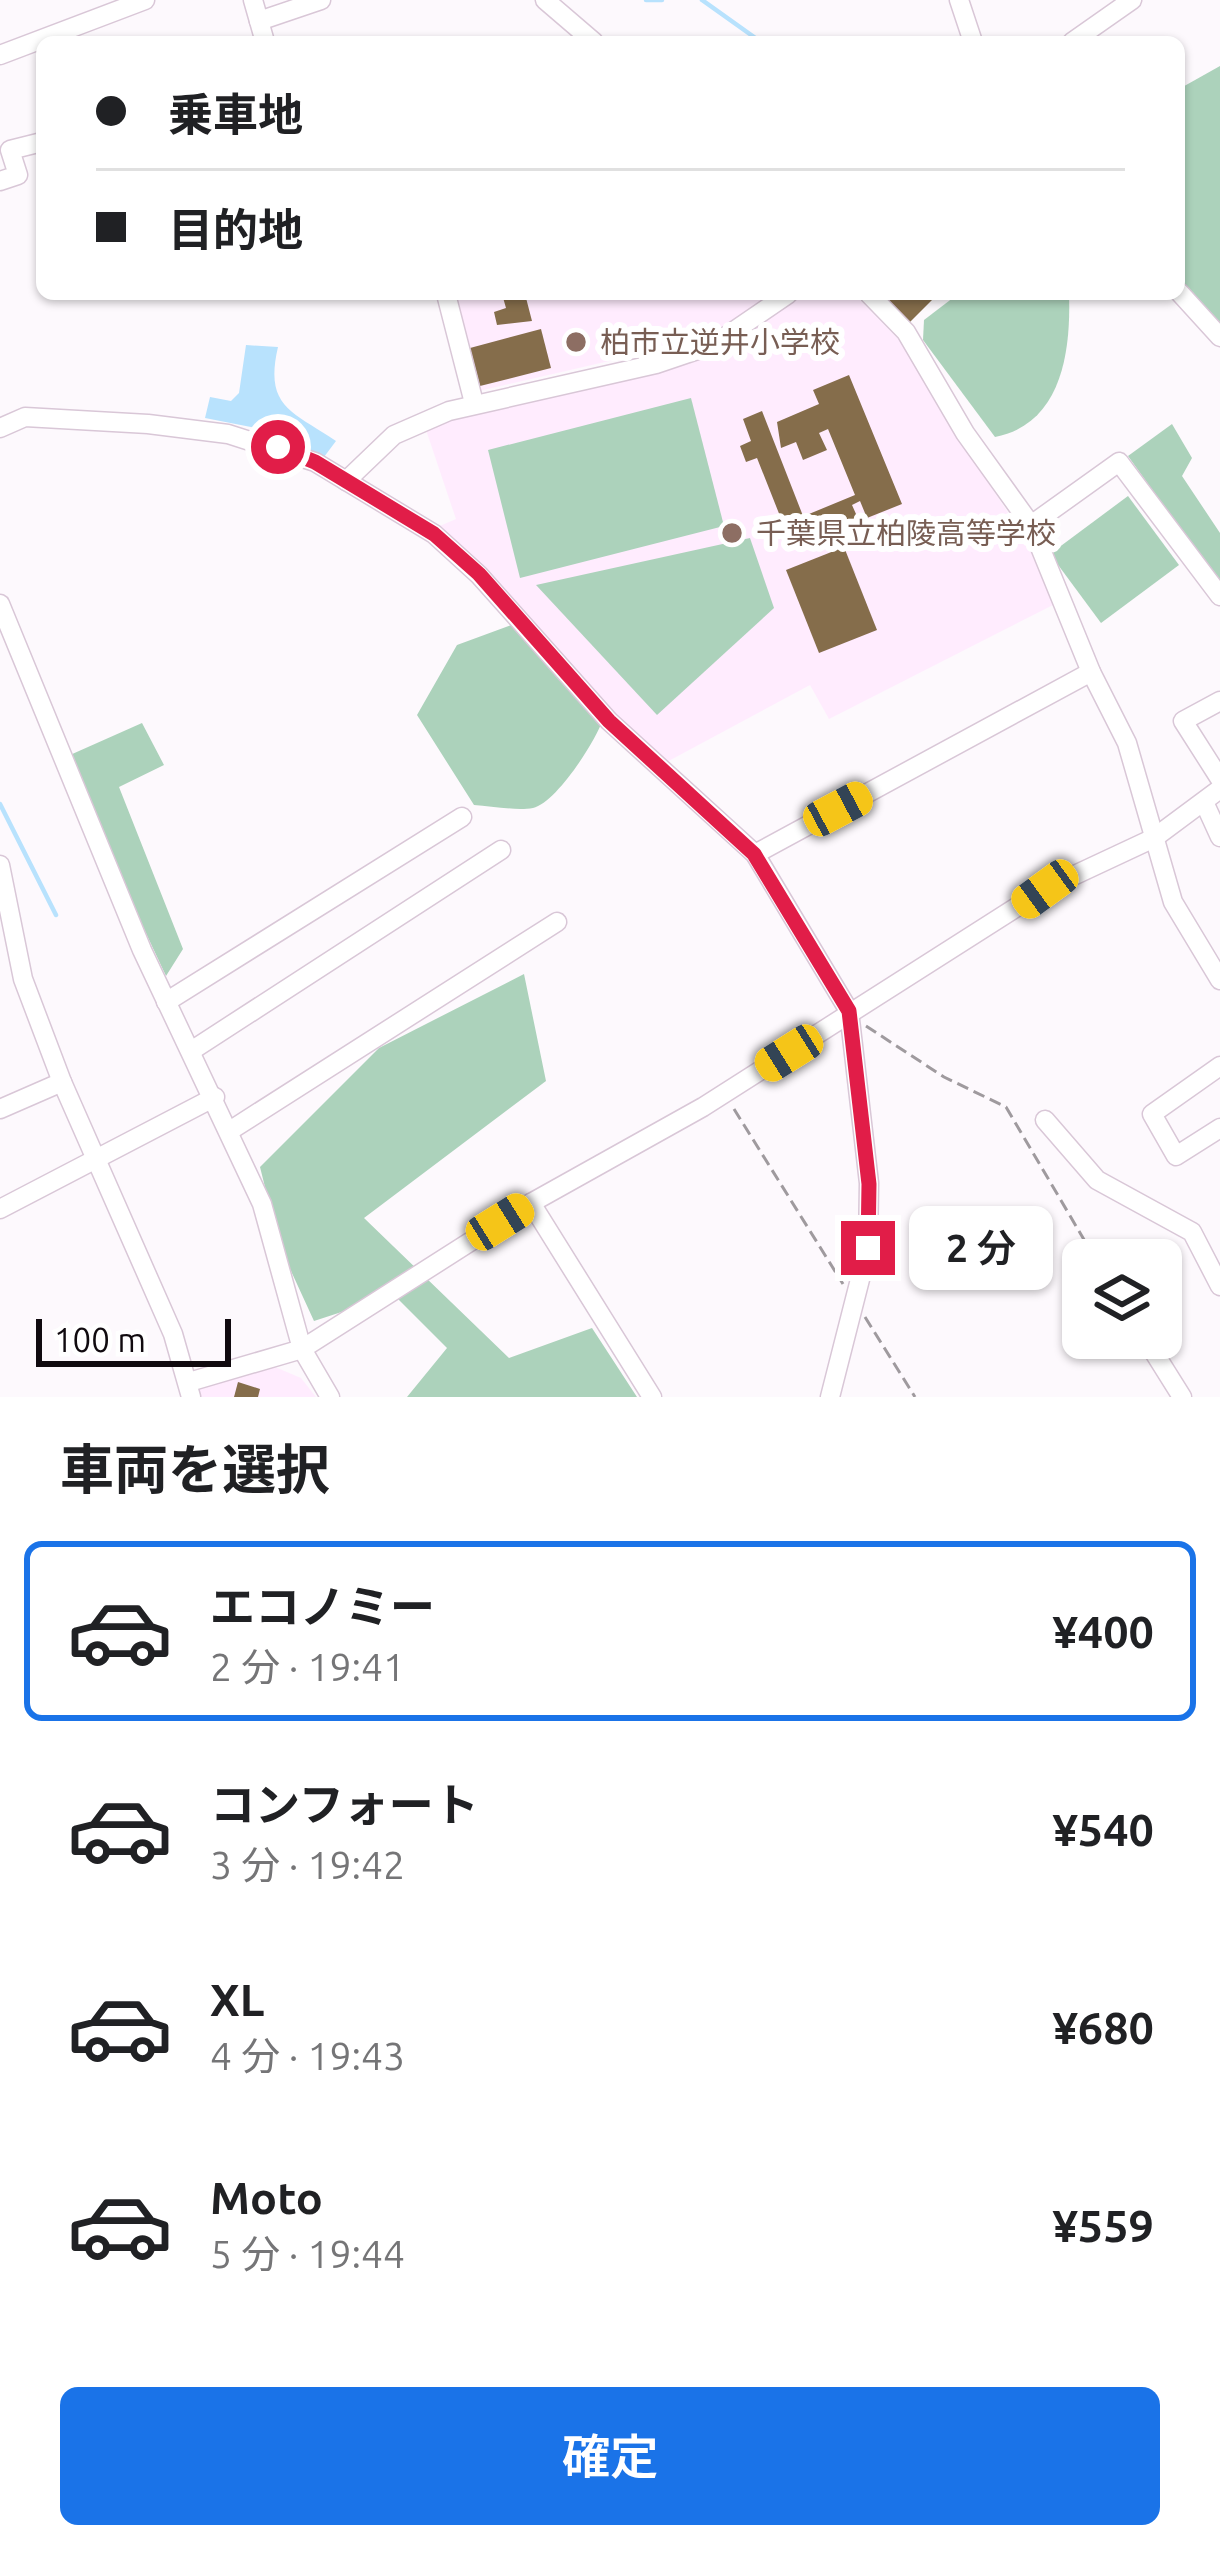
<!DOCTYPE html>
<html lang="ja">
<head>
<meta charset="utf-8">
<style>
  body { margin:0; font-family:Ubuntu,"Noto Sans JP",sans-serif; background:#f2f2f2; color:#202124; height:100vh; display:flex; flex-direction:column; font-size:45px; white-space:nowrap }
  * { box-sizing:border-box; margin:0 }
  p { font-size:39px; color:#757577 }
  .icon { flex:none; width:66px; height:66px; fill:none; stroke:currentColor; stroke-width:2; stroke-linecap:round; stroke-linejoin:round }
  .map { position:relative; height:1397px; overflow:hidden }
  .drawer { display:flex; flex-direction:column; background:#fff; flex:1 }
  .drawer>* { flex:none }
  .banner { position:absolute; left:36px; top:36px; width:1149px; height:264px; border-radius:18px; box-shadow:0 3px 9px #0004; display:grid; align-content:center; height:264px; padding:0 60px; background:#fff }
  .tools { position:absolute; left:1062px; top:1239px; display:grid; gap:24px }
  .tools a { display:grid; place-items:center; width:120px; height:120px; border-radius:18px; background:#fff; box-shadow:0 3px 9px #0004; font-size:60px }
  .scale { position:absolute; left:36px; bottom:30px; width:195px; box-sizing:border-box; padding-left:12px; border:6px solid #100a0f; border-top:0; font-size:33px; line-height:42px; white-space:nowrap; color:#100a0f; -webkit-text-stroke:9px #fff; paint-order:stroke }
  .end { position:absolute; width:54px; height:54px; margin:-27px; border:15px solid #e11d48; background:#fff; box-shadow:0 0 0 6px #fff }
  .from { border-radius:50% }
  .bubble { position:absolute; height:84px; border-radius:18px; background:#fff; box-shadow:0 3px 9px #0004; font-size:39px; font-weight:600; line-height:84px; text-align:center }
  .car { position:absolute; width:36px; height:72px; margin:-36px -18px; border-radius:15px; box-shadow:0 0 9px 3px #0007; background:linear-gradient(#f5c518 24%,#345 0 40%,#f5c518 0 76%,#345 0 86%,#f5c518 0) }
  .banner b { display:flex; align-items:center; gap:42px; height:114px; font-size:45px }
  .banner b+b { border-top:3px solid #e0e0e0 }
  .banner i { width:30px; height:30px; background:#202124 }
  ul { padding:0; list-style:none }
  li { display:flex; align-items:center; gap:36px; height:180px; margin:0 24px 18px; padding:0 36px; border:6px solid transparent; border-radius:18px }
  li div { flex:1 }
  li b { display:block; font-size:45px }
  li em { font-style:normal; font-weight:600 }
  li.selected { border-color:#1a73e8 }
  li>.icon { width:108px; height:108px; stroke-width:1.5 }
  h2 { padding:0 60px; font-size:54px; line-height:144px }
  .button { display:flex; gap:24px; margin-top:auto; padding:24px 60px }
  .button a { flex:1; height:138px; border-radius:18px; background:#1a73e8; color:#fff; font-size:48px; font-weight:600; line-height:138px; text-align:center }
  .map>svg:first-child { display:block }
</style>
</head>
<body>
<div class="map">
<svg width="1220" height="1397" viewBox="0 0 1220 1397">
  <rect width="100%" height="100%" fill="#fdf9fd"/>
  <g fill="#ffecfe">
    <path d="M452,294H771L745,317L692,342L479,391Z"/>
    <path d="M797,294H854L904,345L939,409L1025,538L1053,605L829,719L810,685L663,764L435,528L456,519L425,427L689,361L728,346Z"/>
    <path d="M275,1367L301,1378L316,1397H198V1384Z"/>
  </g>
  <g fill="#acd2bb">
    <path d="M1220,66V331L1179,282V89Z"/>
    <path d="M958,294H1069C1071,351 1062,424 995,437L923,340L924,320Z"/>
    <path d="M691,398L724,526L520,578L488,450Z"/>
    <path d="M1172,424L1192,458L1182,476L1220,533V584L1128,456Z"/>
    <path d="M1128,496L1179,565L1101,623L1050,554Z"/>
    <path d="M750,538L774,608L657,715L536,585Z"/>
    <path d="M514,624L603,719C596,741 556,803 533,808C516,811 492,806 474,805L417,715L457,645Z"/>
    <path d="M142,723L164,765L119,787L183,949L166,976L93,820L70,755Z"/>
    <path d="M524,974L546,1081L364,1218L509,1358L592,1328L637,1397H407L447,1348L386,1287L363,1305L314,1321L280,1247L260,1167L379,1048Z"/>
  </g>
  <path fill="#b8e2fd" d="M246,345L278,347C264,407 292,411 336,441L324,457L277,432L205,418L210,397L231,401L239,393Z"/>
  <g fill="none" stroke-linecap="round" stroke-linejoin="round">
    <g stroke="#b8e2fd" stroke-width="4.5">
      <path d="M646,0H662"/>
      <path d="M702,0L761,42"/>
      <path d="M0,804L56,915"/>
    </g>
  </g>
  <g fill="#856d4b">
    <path d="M502,294H525L532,321L497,325L494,312L506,308Z"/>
    <path d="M882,294H938L909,323Z"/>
    <path d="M541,329L551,368L480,386L470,348Z"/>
    <path d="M849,375L902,504L867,518L860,501L852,505L860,523L840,531L833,514L812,522L809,514L855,495L828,429L819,433L827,450L803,460L796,442L781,448L777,422L819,404L813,390Z"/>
    <path d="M762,411L812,539L793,546L787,531L775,536L769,520L780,516L757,458L746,462L740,446L751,441L743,419Z"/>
    <path d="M844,547L877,630L819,653L786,570Z"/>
    <path d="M238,1382L260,1389L258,1397H234Z"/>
  </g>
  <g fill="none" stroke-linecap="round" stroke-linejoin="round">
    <defs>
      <g id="minor">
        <path d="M253,0L265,42"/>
        <path d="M545,0L594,42"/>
        <path d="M959,0L973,42"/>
        <path d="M259,21L321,0"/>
        <path d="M1072,42L1132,0"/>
        <path d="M0,55L145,0"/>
        <path d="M0,181L18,175L10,150L42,142"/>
        <path d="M1179,292L1220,337"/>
        <path d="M446,294L474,403"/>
        <path d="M869,294L906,332L965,433L1031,525L1091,672L1127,743L1173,902L1220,980"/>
        <path d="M0,428L25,417L148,424L228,434L315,462L434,534L479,575L609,721L755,854L849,1011L869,1183L868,1248L830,1397"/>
        <path d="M346,481L394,435L449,411L656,364L715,344L788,294"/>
        <path d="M1031,525L1119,462L1220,596"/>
        <path d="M0,604L142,950L262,1204L302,1349L189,1382"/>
        <path d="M1220,701L1183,721L1220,779"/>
        <path d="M1204,802L1220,837"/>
        <path d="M755,854L1091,672"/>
        <path d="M0,865L23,979L62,1082L173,1334L191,1397"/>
        <path d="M166,1002L462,817"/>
        <path d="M191,1051L501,850"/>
        <path d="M1220,1066L1152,1114L1176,1156L1220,1128"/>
        <path d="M0,1109L62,1082"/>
        <path d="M1045,1120L1097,1180L1192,1232L1220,1286"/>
        <path d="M231,1130L557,922"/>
        <path d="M531,1203L652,1397"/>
        <path d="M0,1209L215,1097"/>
        <path d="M1145,1338L1182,1397"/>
        <path d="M330,1397L302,1349L531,1203L703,1107L1045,889L1154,838L1220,789"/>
      </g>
    </defs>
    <use href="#minor" stroke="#d9c7d7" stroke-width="21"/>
    <g stroke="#9f9a9e" stroke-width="3" stroke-dasharray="12 6" stroke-linecap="butt">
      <path d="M866,1026L944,1077L1006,1107L1096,1260"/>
      <path d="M734,1109L843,1284"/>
      <path d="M865,1317L915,1397"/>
    </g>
    <use href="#minor" stroke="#fff" stroke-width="18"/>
  </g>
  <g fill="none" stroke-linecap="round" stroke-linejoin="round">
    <path stroke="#e11d48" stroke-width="15" d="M278,447L315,462L434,534L479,574L609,721L754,854L849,1011L869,1184L868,1248"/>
  </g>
  <g fill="#8d6e63" stroke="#fff" stroke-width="4.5">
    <circle cx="576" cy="342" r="12"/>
    <circle cx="732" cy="533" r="12"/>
  </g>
  <g text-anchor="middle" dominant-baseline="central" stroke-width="12" stroke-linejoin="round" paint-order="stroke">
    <g font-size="30" fill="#785e54" stroke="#fff" text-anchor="start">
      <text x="600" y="342">柏市立逆井小学校</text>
      <text x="756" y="533">千葉県立柏陵高等学校</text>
    </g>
  </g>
</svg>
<div class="tools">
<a><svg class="icon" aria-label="layers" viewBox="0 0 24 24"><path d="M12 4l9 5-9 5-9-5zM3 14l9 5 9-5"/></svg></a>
</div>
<div class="scale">100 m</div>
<i class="end from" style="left:278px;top:447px"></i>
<i class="end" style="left:868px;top:1248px"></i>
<div class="bubble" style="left:909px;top:1206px;width:144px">2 分</div>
<i class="car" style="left:838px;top:809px;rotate:62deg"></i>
<i class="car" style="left:1045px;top:889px;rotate:234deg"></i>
<i class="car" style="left:789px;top:1053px;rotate:238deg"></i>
<i class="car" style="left:500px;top:1222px;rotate:58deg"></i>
<div class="banner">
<b><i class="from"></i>乗車地</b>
<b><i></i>目的地</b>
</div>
</div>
<section class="drawer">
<h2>車両を選択</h2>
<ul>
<li class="selected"><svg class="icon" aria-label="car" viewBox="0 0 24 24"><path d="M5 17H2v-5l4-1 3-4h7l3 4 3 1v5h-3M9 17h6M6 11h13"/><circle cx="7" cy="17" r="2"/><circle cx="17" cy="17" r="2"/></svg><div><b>エコノミー</b><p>2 分 · 19:41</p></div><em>¥400</em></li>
<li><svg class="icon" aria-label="car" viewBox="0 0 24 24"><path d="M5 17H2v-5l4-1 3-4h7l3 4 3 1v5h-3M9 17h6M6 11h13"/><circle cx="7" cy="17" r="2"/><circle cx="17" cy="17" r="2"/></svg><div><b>コンフォート</b><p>3 分 · 19:42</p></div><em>¥540</em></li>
<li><svg class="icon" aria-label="car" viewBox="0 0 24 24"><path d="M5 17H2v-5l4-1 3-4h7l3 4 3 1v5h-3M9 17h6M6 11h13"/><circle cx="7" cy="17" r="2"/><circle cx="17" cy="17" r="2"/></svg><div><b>XL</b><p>4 分 · 19:43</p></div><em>¥680</em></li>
<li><svg class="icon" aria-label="car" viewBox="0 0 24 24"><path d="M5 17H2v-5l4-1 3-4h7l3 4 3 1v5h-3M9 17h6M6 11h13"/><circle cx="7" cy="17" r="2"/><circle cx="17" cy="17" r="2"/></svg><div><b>Moto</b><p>5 分 · 19:44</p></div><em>¥559</em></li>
</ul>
<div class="button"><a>確定</a></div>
</section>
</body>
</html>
